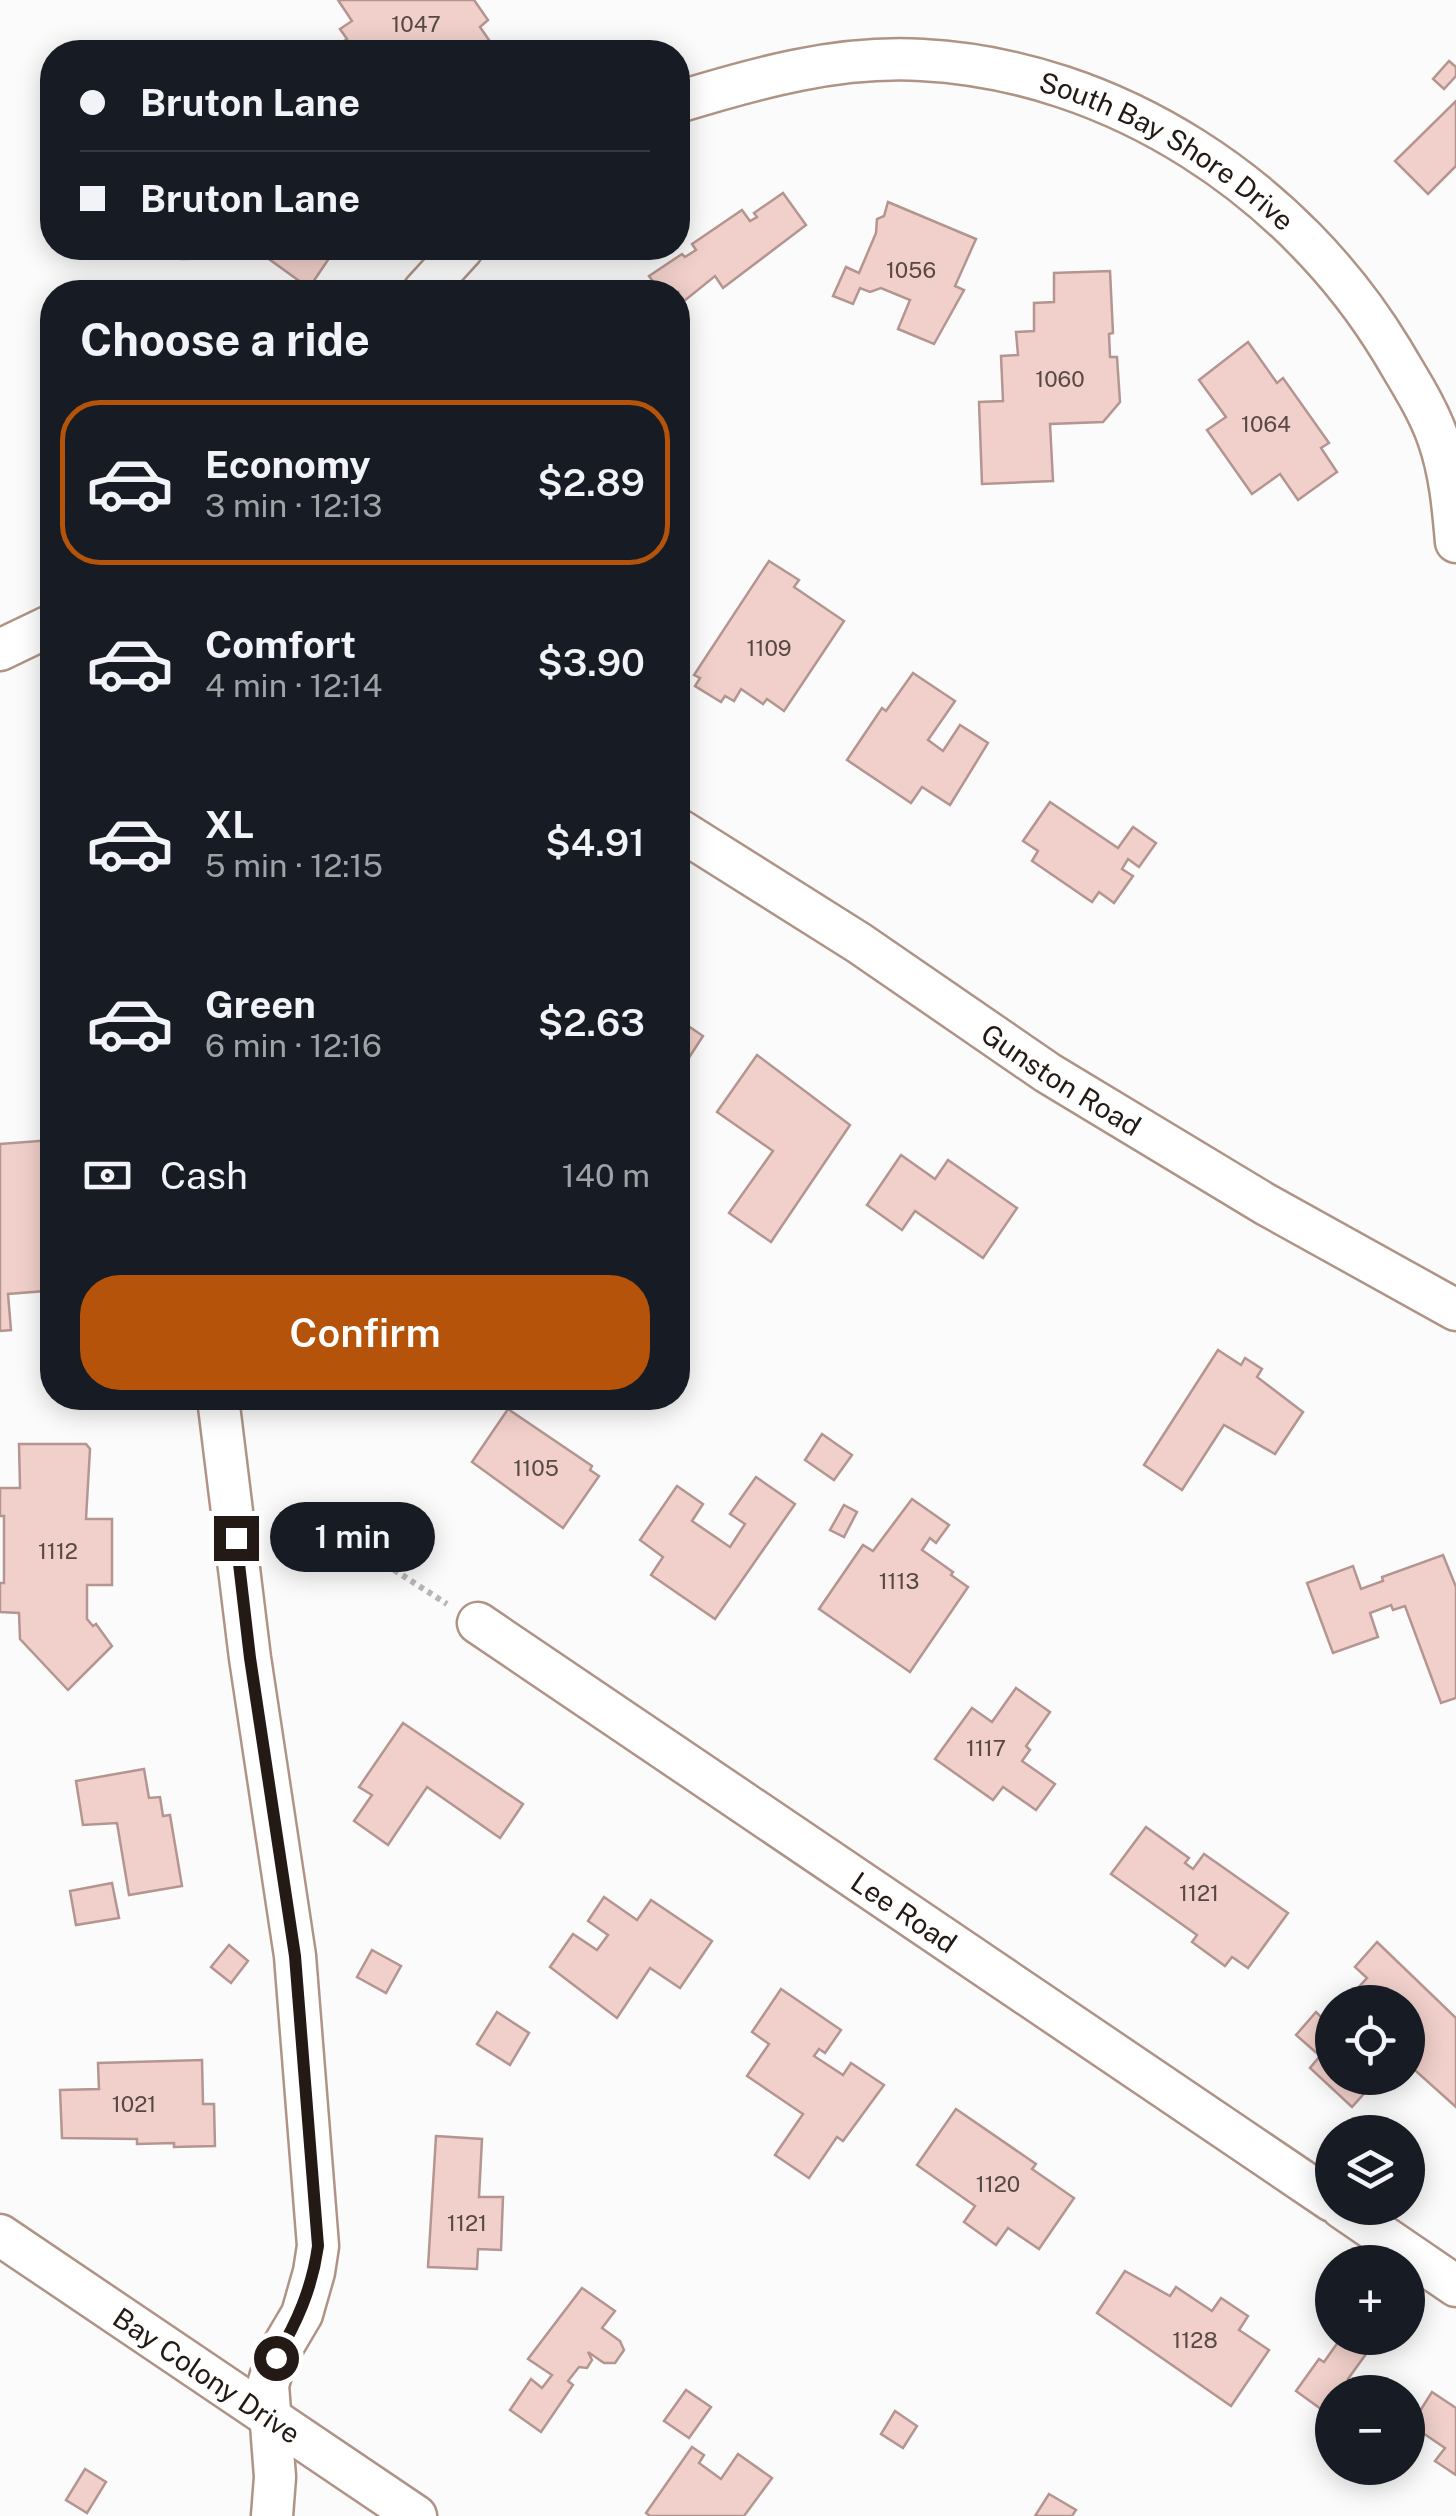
<!DOCTYPE html>
<html lang="en">
<head>
<meta charset="utf-8">
<style>
  body { margin:0; font-family:"Public Sans",sans-serif; background:#242831; color:#f1f3f6; height:100vh; display:flex; flex-direction:column; font-size:38px; white-space:nowrap }
  * { box-sizing:border-box; margin:0 }
  p { font-size:32px; color:#9ea1a6 }
  .icon { flex:none; width:55px; height:55px; fill:none; stroke:currentColor; stroke-width:2; stroke-linecap:round; stroke-linejoin:round }
  .map { position:relative; flex:1; overflow:hidden }
  .side { position:absolute; left:40px; top:280px; width:650px; height:1130px; display:flex; flex-direction:column; background:#171b24; border-radius:40px; box-shadow:0 5px 25px #0003 }
  .side>* { flex:none }
  .top-card { position:absolute; left:40px; top:40px; width:650px; height:220px; border-radius:40px; box-shadow:0 5px 25px #0003; display:grid; align-content:center; height:220px; padding:0 40px; background:#171b24 }
  .controls { position:absolute; left:1315px; top:1985px; display:grid; gap:20px }
  .controls a { display:grid; place-items:center; width:110px; height:110px; border-radius:50%; background:#171b24; box-shadow:0 5px 25px #0003; font-size:50px }
  .end { position:absolute; width:45px; height:45px; margin:-22px; border:12px solid #241a15; background:#fff; box-shadow:0 0 0 5px #fff }
  .from { border-radius:50% }
  .bubble { position:absolute; height:70px; border-radius:35px; background:#171b24; box-shadow:0 5px 25px #0003; font-size:32px; font-weight:600; line-height:70px; text-align:center }
  .top-card b { display:flex; align-items:center; gap:35px; height:95px; font-size:38px }
  .top-card b+b { border-top:2px solid #363941 }
  .top-card i { width:25px; height:25px; background:#f1f3f6 }
  ul { padding:0; list-style:none }
  li { display:flex; align-items:center; gap:30px; height:165px; margin:0 20px 15px; padding:0 20px; border:5px solid transparent; border-radius:40px }
  li div { flex:1 }
  li b { display:block; font-size:38px }
  li em { font-style:normal; font-weight:600 }
  li.active { border-color:#b45309 }
  li>.icon { width:90px; height:90px; stroke-width:1.5 }
  h2 { padding:0 40px; font-size:45px; line-height:120px }
  .pay { display:flex; align-items:center; gap:25px; height:110px; padding:0 40px; font-size:38px }
  .pay p { margin-inline-start:auto }
  .primary-button { display:flex; gap:20px; margin-top:auto; padding:20px 40px }
  .primary-button a { flex:1; height:115px; border-radius:40px; background:#b45309; color:#fff; font-size:40px; font-weight:600; line-height:115px; text-align:center }
  .map>svg:first-child { display:block }
</style>
</head>
<body>
<div class="map">
<svg width="1456" height="2516" viewBox="0 0 1456 2516">
  <rect width="100%" height="100%" fill="#fbfbfb"/>
  <g fill="#f1d0cb" stroke="#b49590" stroke-width="2.5">
    <path d="M338,0H474L488,20L480,27L491,43L478,52H342L337,46L347,39L340,29L352,21Z"/>
    <path d="M1449,61L1456,67V76L1444,89L1433,79Z"/>
    <path d="M1456,101V166L1428,194L1395,161Z"/>
    <path d="M783,193L806,225L723,288L715,276L678,306V292H661L649,276L682,254L685,257L696,250L692,244L742,210L750,221L757,217L754,213Z"/>
    <path d="M888,202L976,239L955,286L964,290L934,344L898,329L910,300L881,288L870,292L860,288L853,304L833,296L846,267L859,273L876,233L877,219L884,216Z"/>
    <path d="M181,248H226V258L182,259Z"/>
    <path d="M261,248H336L309,288L266,257L269,253Z"/>
    <path d="M1110,271L1113,333L1109,334L1110,357H1117L1120,402L1103,422L1050,424L1053,481L982,484L979,402L1003,401L1001,356L1018,355L1016,332L1034,331V303L1054,302V273Z"/>
    <path d="M1248,342L1277,383L1283,378L1329,443L1321,448L1337,472L1298,500L1280,474L1252,494L1207,430L1226,417L1199,380Z"/>
    <path d="M769,561L799,580L794,587L844,621L784,711L767,699L763,704L741,689L734,701L725,696L721,702L695,686L700,678L694,675Z"/>
    <path d="M913,673L955,701L928,740L943,751L960,725L988,743L950,805L922,787L911,803L847,760L882,708L886,711Z"/>
    <path d="M1050,802L1118,848L1133,827L1156,843L1139,867L1128,859L1122,869L1133,876L1114,903L1099,892L1092,902L1032,861L1038,851L1023,841Z"/>
    <path d="M678,1019L703,1036L681,1070L678,1067Z"/>
    <path d="M757,1055L850,1125L771,1242L729,1213L773,1151L717,1112Z"/>
    <path d="M51,1140L52,1178H45L50,1235H52V1273L44,1274L45,1291L8,1294L11,1330L0,1331V1144Z"/>
    <path d="M901,1155L935,1179L948,1160L1017,1208L983,1258L915,1211L902,1230L867,1205Z"/>
    <path d="M1218,1350L1241,1365L1245,1358L1262,1369L1257,1377L1303,1412L1275,1454L1224,1425L1182,1490L1144,1465Z"/>
    <path d="M508,1409L592,1466L590,1470L599,1476L563,1528L472,1462Z"/>
    <path d="M822,1434L852,1455L834,1480L805,1460Z"/>
    <path d="M19,1444H86L90,1449L86,1519H112V1585H87V1619L93,1626L96,1624L112,1646L68,1690L20,1639L19,1613L0,1612V1583H4V1516H0V1488H20Z"/>
    <path d="M756,1477L795,1504L715,1619L651,1575L663,1557L640,1540L677,1486L703,1504L692,1521L730,1547L745,1524L730,1514Z"/>
    <path d="M912,1499L949,1525L936,1543L930,1538L922,1550L953,1572L951,1575L968,1587L910,1672L819,1609L863,1545L873,1551Z"/>
    <path d="M844,1505L857,1512L844,1537L830,1530Z"/>
    <path d="M1443,1555L1456,1587V1698L1441,1703L1405,1606L1393,1610L1391,1605L1370,1613L1378,1637L1333,1653L1307,1583L1353,1566L1361,1589L1383,1581L1382,1577Z"/>
    <path d="M1016,1688L1050,1712L1026,1746L1030,1750L1022,1761L1055,1784L1036,1810L1003,1787L993,1800L935,1759L972,1708L992,1722Z"/>
    <path d="M403,1723L523,1804L500,1838L427,1787L388,1845L354,1821L372,1795L359,1787Z"/>
    <path d="M144,1769L149,1798L160,1797L163,1816L170,1815L182,1886L129,1895L117,1823L83,1825L76,1781Z"/>
    <path d="M1146,1827L1189,1858L1185,1863L1193,1869L1204,1854L1288,1913L1248,1968L1232,1957L1225,1966L1192,1942L1197,1935L1111,1874Z"/>
    <path d="M112,1883L119,1918L76,1925L70,1891Z"/>
    <path d="M604,1897L637,1920L651,1900L712,1941L680,1988L650,1968L617,2018L550,1967L573,1934L597,1950L608,1935L588,1921Z"/>
    <path d="M1377,1942L1456,2018V2107L1408,2064V2002H1345L1367,1978L1355,1967Z"/>
    <path d="M229,1945L248,1961L231,1983L211,1967Z"/>
    <path d="M372,1950L401,1966L386,1993L357,1977Z"/>
    <path d="M781,1989L841,2030L825,2053L819,2049L814,2056L843,2075L851,2063L884,2085L843,2141L837,2137L809,2178L775,2155L803,2114L747,2076L769,2044L752,2032Z"/>
    <path d="M497,2012L529,2033L510,2065L477,2044Z"/>
    <path d="M1316,2012L1327,2023L1332,2017V2078H1378L1352,2107L1310,2068L1320,2056L1296,2035Z"/>
    <path d="M202,2060L203,2104H214L215,2146L174,2147V2143L137,2144V2139L62,2138L60,2090L99,2089L98,2063Z"/>
    <path d="M956,2109L1036,2164L1032,2169L1074,2198L1039,2249L1008,2228L996,2245L964,2222L975,2206L917,2165Z"/>
    <path d="M436,2136L482,2139L479,2197H503L501,2250L478,2249L477,2269L428,2267Z"/>
    <path d="M1125,2271L1170,2296L1176,2287L1212,2311L1221,2298L1248,2316L1239,2330L1269,2350L1231,2406L1097,2313Z"/>
    <path d="M582,2288L615,2311L602,2328L620,2341L624,2350L615,2363H604L588,2352L592,2360L587,2368L579,2367L568,2381L573,2385L541,2432L510,2410L531,2379L542,2388L552,2375L528,2359Z"/>
    <path d="M1341,2338L1366,2354L1348,2379L1367,2392H1332V2417L1296,2391L1319,2359L1324,2362Z"/>
    <path d="M686,2390L711,2407L689,2438L664,2421Z"/>
    <path d="M1432,2392L1456,2408V2475L1435,2461L1445,2448L1411,2425Z"/>
    <path d="M895,2411L917,2426L903,2448L881,2434Z"/>
    <path d="M692,2447L704,2455L699,2463L721,2479L738,2454L772,2478L744,2516H650L646,2513Z"/>
    <path d="M85,2469L106,2482L87,2513L66,2500Z"/>
    <path d="M1049,2494L1076,2510L1072,2516H1035Z"/>
  </g>
  <g fill="none" stroke-linecap="round" stroke-linejoin="round">
    <defs>
      <g id="minor">
        <path id="s1" d="M678,102C756,78 839,55 922,60C1115,70 1294,189 1392,351C1409,380 1427,407 1438,438C1450,472 1453,507 1456,542"/>
        <path d="M423,292L463,248"/>
        <path d="M0,650L52,625"/>
        <path id="s2" d="M678,829L859,943L1048,1073L1265,1204L1456,1310"/>
        <path d="M218,1398L250,1658L295,1956L318,2246L314,2272L302,2314L276,2358L268,2385L275,2477L272,2516"/>
        <path id="s3" d="M478,1623L1332,2201"/>
        <path d="M1342,2208L1456,2286"/>
        <path id="s4" d="M0,2235L416,2516"/>
      </g>
    </defs>
    <use href="#minor" stroke="#af9486" stroke-width="45"/>
    <path stroke="#b8b5b4" stroke-width="6" stroke-dasharray="5 5" stroke-linecap="butt" d="M271,1533L320,1538L391,1568L447,1604"/>
    <use href="#minor" stroke="#fff" stroke-width="40"/>
  </g>
  <g fill="none" stroke-linecap="round" stroke-linejoin="round">
    <path stroke="#241a15" stroke-width="12" d="M236,1538L250,1658L295,1956L318,2246C312,2289 297,2322 276,2358"/>
  </g>
  <g text-anchor="middle" dominant-baseline="central" stroke-width="10" stroke-linejoin="round" paint-order="stroke">
    <g font-size="22" fill="#574842">
      <text x="416" y="24">1047</text>
      <text x="911" y="270">1056</text>
      <text x="1060" y="379">1060</text>
      <text x="1266" y="424">1064</text>
      <text x="769" y="648">1109</text>
      <text x="536" y="1468">1105</text>
      <text x="58" y="1551">1112</text>
      <text x="899" y="1581">1113</text>
      <text x="986" y="1748">1117</text>
      <text x="1199" y="1893">1121</text>
      <text x="134" y="2104">1021</text>
      <text x="998" y="2184">1120</text>
      <text x="467" y="2223">1121</text>
      <text x="1195" y="2340">1128</text>
    </g>
    <g font-size="28" fill="#241a15" stroke="#fbfbfb">
      <text stroke="none"><textPath href="#s1" startOffset="515">South Bay Shore Drive</textPath></text>
      <text stroke="none"><textPath href="#s2" startOffset="458">Gunston Road</textPath></text>
      <text stroke="none"><textPath href="#s3" startOffset="515">Lee Road</textPath></text>
      <text stroke="none"><textPath href="#s4" startOffset="250">Bay Colony Drive</textPath></text>
    </g>
  </g>
</svg>
<div class="controls">
<a><svg class="icon" aria-label="locate" viewBox="0 0 24 24"><circle cx="12" cy="12" r="6"/><path d="M12 2v4M12 18v4M2 12h4M18 12h4"/></svg></a>
<a><svg class="icon" aria-label="layers" viewBox="0 0 24 24"><path d="M12 4l9 5-9 5-9-5zM3 14l9 5 9-5"/></svg></a>
<a>+</a>
<a>−</a>
</div>
<i class="end from" style="left:276px;top:2358px"></i>
<i class="end" style="left:236px;top:1538px"></i>
<div class="bubble" style="left:270px;top:1502px;width:165px">1 min</div>
<div class="top-card">
<b><i class="from"></i>Bruton Lane</b>
<b><i></i>Bruton Lane</b>
</div>
<section class="side">
<h2>Choose a ride</h2>
<ul>
<li class="active"><svg class="icon" aria-label="car" viewBox="0 0 24 24"><path d="M5 17H2v-5l4-1 3-4h7l3 4 3 1v5h-3M9 17h6M6 11h13"/><circle cx="7" cy="17" r="2"/><circle cx="17" cy="17" r="2"/></svg><div><b>Economy</b><p>3 min · 12:13</p></div><em>$2.89</em></li>
<li><svg class="icon" aria-label="car" viewBox="0 0 24 24"><path d="M5 17H2v-5l4-1 3-4h7l3 4 3 1v5h-3M9 17h6M6 11h13"/><circle cx="7" cy="17" r="2"/><circle cx="17" cy="17" r="2"/></svg><div><b>Comfort</b><p>4 min · 12:14</p></div><em>$3.90</em></li>
<li><svg class="icon" aria-label="car" viewBox="0 0 24 24"><path d="M5 17H2v-5l4-1 3-4h7l3 4 3 1v5h-3M9 17h6M6 11h13"/><circle cx="7" cy="17" r="2"/><circle cx="17" cy="17" r="2"/></svg><div><b>XL</b><p>5 min · 12:15</p></div><em>$4.91</em></li>
<li><svg class="icon" aria-label="car" viewBox="0 0 24 24"><path d="M5 17H2v-5l4-1 3-4h7l3 4 3 1v5h-3M9 17h6M6 11h13"/><circle cx="7" cy="17" r="2"/><circle cx="17" cy="17" r="2"/></svg><div><b>Green</b><p>6 min · 12:16</p></div><em>$2.63</em></li>
</ul>
<div class="pay"><svg class="icon" aria-label="cash" viewBox="0 0 24 24"><path d="M3 7h18v10H3z"/><circle cx="12" cy="12" r="2"/></svg>Cash<p>140 m</p></div>
<div class="primary-button"><a>Confirm</a></div>
</section>
</div>
</body>
</html>
